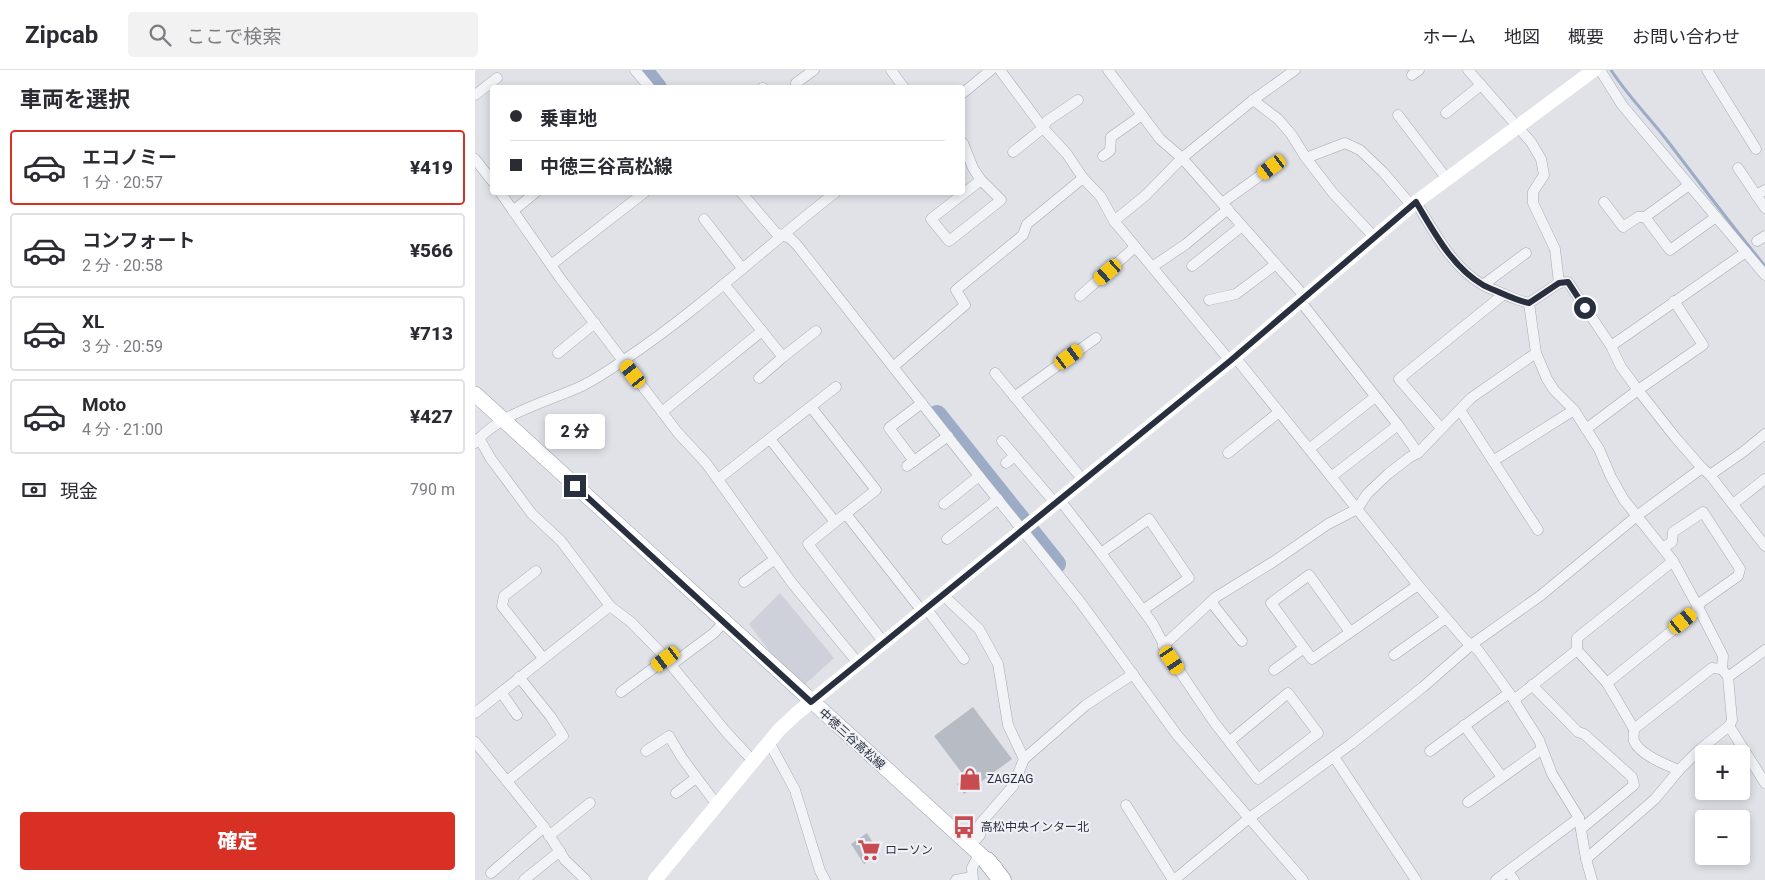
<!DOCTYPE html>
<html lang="ja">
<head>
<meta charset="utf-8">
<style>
  body { margin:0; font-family:Roboto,"Noto Sans JP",sans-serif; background:#f2f2f3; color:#2b2b33; height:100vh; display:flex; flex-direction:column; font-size:19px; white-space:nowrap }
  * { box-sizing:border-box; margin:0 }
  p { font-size:16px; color:#7c7c81 }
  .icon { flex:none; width:28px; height:28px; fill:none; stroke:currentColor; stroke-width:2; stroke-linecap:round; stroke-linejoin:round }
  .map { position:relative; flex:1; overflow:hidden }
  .details { display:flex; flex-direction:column; background:#fff; width:475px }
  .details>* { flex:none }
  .guide { position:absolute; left:15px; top:15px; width:475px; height:110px; border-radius:5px; box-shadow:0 2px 8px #0003; display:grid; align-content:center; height:110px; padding:0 20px; background:#fff }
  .fabs { position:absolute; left:1220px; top:675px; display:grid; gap:10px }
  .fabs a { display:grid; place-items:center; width:55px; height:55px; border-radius:5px; background:#fff; box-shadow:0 2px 8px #0003; font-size:25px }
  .end { position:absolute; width:22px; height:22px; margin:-11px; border:6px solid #292f3e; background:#fff; box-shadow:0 0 0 2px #fff }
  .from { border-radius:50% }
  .bubble { position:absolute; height:35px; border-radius:5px; background:#fff; box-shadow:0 2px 8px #0003; font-size:16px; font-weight:800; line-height:35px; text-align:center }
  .car { position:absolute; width:15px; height:30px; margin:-15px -8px; border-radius:6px; box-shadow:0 0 4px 1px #0007; background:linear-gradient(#f5c518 24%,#345 0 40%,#f5c518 0 76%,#345 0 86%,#f5c518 0) }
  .guide b { display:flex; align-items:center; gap:18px; height:48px; font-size:19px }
  .guide b+b { border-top:1px solid #e1e1e2 }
  .guide i { width:12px; height:12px; background:#2b2b33 }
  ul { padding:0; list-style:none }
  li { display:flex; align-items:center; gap:15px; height:75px; margin:0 10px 8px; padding:0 10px; border:2px solid #e1e1e2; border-radius:5px }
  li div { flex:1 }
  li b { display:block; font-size:19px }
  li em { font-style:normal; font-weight:800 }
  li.active { border-color:#d93025 }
  li>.icon { width:45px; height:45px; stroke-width:1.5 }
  h2 { padding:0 20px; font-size:22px; line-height:60px }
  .pay { display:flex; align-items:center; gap:12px; height:55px; padding:0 20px; font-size:19px }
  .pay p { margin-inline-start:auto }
  .action { display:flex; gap:10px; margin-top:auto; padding:10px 20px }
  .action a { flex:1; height:58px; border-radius:5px; background:#d93025; color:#fff; font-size:20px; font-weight:800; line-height:58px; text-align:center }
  header { display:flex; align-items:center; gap:30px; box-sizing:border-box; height:70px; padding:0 25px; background:#fff; border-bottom:1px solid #e1e1e2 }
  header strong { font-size:24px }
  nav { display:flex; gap:28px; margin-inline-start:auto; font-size:18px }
  .search { width:350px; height:45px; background:#f2f2f3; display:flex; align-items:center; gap:12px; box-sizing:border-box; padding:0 18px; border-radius:5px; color:#7c7c81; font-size:19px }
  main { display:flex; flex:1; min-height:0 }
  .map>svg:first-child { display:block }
</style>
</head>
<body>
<header>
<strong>Zipcab</strong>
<div class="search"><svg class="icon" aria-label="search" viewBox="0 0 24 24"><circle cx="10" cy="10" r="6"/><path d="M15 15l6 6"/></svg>ここで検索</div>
<nav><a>ホーム</a><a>地図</a><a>概要</a><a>お問い合わせ</a></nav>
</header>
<main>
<section class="details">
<h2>車両を選択</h2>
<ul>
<li class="active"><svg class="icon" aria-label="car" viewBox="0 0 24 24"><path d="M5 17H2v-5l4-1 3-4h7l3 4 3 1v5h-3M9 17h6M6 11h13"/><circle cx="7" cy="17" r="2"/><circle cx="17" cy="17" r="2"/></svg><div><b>エコノミー</b><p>1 分 · 20:57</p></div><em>¥419</em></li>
<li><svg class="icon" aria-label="car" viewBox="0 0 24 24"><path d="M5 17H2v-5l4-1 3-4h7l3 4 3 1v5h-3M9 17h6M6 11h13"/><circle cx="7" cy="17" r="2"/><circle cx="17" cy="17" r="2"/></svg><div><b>コンフォート</b><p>2 分 · 20:58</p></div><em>¥566</em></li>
<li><svg class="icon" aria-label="car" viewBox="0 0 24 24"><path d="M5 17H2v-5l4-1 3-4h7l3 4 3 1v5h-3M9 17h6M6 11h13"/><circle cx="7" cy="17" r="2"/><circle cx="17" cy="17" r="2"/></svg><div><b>XL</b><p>3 分 · 20:59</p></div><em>¥713</em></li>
<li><svg class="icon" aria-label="car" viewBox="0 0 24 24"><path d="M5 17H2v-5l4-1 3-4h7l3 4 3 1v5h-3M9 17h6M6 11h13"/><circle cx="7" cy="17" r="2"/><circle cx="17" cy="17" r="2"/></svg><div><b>Moto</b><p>4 分 · 21:00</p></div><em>¥427</em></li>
</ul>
<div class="pay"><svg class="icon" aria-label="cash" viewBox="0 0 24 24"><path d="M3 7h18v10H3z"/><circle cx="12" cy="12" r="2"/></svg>現金<p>790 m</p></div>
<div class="action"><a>確定</a></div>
</section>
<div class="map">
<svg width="1290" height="810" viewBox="0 0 1290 810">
  <rect width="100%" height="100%" fill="#e0e2e8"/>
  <path fill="#ced1da" d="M305,523L359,588L324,620L274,554Z"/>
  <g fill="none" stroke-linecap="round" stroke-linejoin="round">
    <path stroke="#9dacc6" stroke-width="3" d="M1136,0C1152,25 1173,46 1191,69C1224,112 1256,155 1290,196"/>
    <g stroke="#9dacc6" stroke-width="20">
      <path d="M168,0L182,18"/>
      <path d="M462,345L581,494"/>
    </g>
  </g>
  <g fill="#b7bbc4">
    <path d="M498,637L537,689L489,724L482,714L490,707L459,666Z"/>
    <path d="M392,763L405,784L389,794L376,774Z"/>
  </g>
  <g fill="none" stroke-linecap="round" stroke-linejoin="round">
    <defs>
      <g id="street">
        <path d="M160,0L175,18"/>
        <path d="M416,0L429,18"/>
        <path d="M525,0L568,58L592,84L608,108L626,127L639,151"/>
        <path d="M633,0L685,69L707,88L831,228"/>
        <path d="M993,0L1056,72L1066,89L1069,105L1058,122V133L1080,179L1084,213"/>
        <path d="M1125,0L1147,35L1290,205"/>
        <path d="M1232,0L1281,79"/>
        <path d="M937,5L944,0"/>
        <path d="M321,13L339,0"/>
        <path d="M287,18H288"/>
        <path d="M488,23L516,0"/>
        <path d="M0,25L22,8"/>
        <path d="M778,30L803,49L816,64L831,88L858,123L900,168"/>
        <path d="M971,43L1006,15"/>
        <path d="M923,45L972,109"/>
        <path d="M488,73L498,98L506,110L526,130L474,171L456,149L506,110"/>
        <path d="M538,82L568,58L572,51L603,30"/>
        <path d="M628,86L635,81L636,67L667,45"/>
        <path d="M831,88L870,73L885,80L908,102L937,136"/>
        <path d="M0,89L18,112"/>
        <path d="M1263,98L1290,138"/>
        <path d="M1214,115L1170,147L1195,180L1241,147"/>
        <path d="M25,122L85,208L203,363L231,393L317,513L383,593"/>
        <path d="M266,122L301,163L315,168L322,175L504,406L606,533L702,665L828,810"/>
        <path d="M1281,125L1290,120"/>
        <path d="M941,132C959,162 977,197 1008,215C1013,218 1020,220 1026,223C1036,227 1044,231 1054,233L1084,213L1093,212L1136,276L1146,297L1163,320L1200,367L1227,398L1235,405L1290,476"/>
        <path d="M1129,132L1148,157L1163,147H1170"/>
        <path d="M747,133L797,97"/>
        <path d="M38,141L61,122"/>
        <path d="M229,149L267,198"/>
        <path d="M1282,171L1290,166"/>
        <path d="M76,195L170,122"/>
        <path d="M717,196L767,156"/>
        <path d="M677,197L711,174L753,139"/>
        <path d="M249,214L308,287L341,261"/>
        <path d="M1008,215L1051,183"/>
        <path d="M605,226L660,177"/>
        <path d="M734,230L761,224L801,194"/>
        <path d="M826,232L923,355L943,383"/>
        <path d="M1136,276L1271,182"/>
        <path d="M83,283L120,253"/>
        <path d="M760,287L943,515L990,570L1003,580L1037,627L1064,670L1077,704L1104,748L1111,789L1117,810"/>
        <path d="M755,291L639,151L671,125L707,88L778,30L820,0"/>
        <path d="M418,297L490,235L481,220L548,165L552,154L608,108"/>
        <path d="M520,303L608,410"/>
        <path d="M284,308L308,287"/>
        <path d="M539,327L621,268"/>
        <path d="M985,340L1063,460"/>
        <path d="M187,342L287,261"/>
        <path d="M966,358L924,309L1029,224"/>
        <path d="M1111,359L1163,320L1228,275L1199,231"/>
        <path d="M4,368L16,389L57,444L86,471L135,536L157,553L187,584L252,663L278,691"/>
        <path d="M295,369L360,452L401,420L336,337"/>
        <path d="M527,371L580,433"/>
        <path d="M0,373C25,343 72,332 107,316C121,309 136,299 149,290C224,240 289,178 361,122"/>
        <path d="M834,379L900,327"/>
        <path d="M753,383L804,342"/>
        <path d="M439,391L414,358L447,333"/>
        <path d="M1018,391L1099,340"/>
        <path d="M531,393L540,386"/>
        <path d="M432,396L473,366"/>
        <path d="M1235,405L1268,382L1290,364"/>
        <path d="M856,407L923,355"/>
        <path d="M243,409L361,317"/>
        <path d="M584,429L626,483L678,554L697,590L739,652L783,709L843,663L813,623L755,671"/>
        <path d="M469,434L504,406"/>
        <path d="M1258,434L1290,409"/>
        <path d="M371,444L447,541"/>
        <path d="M360,452L333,474L409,573"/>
        <path d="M472,469L523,429"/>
        <path d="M1188,478L1197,472L1198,462L1228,442L1265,499L1263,506L1222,535L1198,491"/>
        <path d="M626,483L674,449L714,508L668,540"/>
        <path d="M61,501L29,526L27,536L68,588"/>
        <path d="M269,512L300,489"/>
        <path d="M468,525L504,559L523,594L533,655L549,689L538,716L505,754V765L495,776"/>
        <path d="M736,532L767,571"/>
        <path d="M1222,535L1248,586L1247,599L1251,604"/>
        <path d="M451,538L489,589"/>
        <path d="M875,562L834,505L796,533L837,589L943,515"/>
        <path d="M688,576L741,527L798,492L853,454L882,439L892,424L913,404L935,387L943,383L996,328L1061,283L1054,233"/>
        <path d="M1102,580L1132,613L1159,659"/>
        <path d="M919,585L971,548"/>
        <path d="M196,595L239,563L249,552"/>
        <path d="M799,600L829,578"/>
        <path d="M1132,613L1224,539"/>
        <path d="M1057,615L1103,662L1109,664L1157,707L1159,715L1106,759"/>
        <path d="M26,622L42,645"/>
        <path d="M146,622L191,589"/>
        <path d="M1039,630L1102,580V568L1198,491L1149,430L1136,407L1124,379L1099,340L1079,320L1072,309L1061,283"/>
        <path d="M0,643L135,536"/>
        <path d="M989,655L1027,707"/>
        <path d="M1254,656L1290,713"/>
        <path d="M0,672L69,757L90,790L111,810"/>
        <path d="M294,672L320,720L345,801L350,810"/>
        <path d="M171,681L194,666L207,688L242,735"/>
        <path d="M955,681L1034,623"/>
        <path d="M859,687L941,810"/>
        <path d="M549,689L611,635L658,604"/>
        <path d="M1204,700C1191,695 1165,685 1159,671C1158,668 1159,663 1159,659L1237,598L1247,599"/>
        <path d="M32,711L88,666L76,647L44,607"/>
        <path d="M201,723L221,708"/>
        <path d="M993,732L1067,679"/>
        <path d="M651,735L698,810"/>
        <path d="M74,766L115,733"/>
        <path d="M1111,789L1180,729L1204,700L1223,681L1254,656L1257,650L1253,607L1290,580"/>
        <path d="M1033,802L1039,810"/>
        <path d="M16,803L69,757"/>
        <path d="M49,810L85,781"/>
        <path d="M481,810L497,807"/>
        <path d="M498,810L497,798L504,784"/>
        <path d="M699,810L773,749L876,674L948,617L996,575L1065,526L1163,445L1227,398"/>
        <path d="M1021,810L1104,748"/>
      </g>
      <path id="primary" d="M0,324L520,798"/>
      <path id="highway" d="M512,791L527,810"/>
    </defs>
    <use href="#street" stroke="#a5a9b2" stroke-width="11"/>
    <use href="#primary" stroke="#a0a5b3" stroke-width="16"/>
    <use href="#highway" stroke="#888e9e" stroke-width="19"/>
    <use href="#street" stroke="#f2f3f6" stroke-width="10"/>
    <path stroke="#fff" stroke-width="14" d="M180,810L304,660L321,644L755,291L941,132L1119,0"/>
    <use href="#primary" stroke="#fff" stroke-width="15"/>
    <use href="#highway" stroke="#fff" stroke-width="18"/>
  </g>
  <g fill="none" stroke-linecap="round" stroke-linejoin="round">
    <path stroke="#292f3e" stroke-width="6" d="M100,416L336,632L755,291L941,132C959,162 977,197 1008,215C1013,218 1020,220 1026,223C1035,227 1044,231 1054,233L1084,213L1093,212L1110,238"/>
  </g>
  <defs>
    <symbol id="shop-bare" viewBox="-9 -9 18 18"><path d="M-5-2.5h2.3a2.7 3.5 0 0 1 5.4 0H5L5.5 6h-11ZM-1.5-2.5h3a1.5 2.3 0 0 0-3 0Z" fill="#c64c50" stroke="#eff1f6" stroke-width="2.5" paint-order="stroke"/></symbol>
    <symbol id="bus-bare" viewBox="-9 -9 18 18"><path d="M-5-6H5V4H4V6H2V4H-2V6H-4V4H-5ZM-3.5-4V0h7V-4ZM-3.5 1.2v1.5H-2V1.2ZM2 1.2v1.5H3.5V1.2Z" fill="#c64c50" stroke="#eff1f6" stroke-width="2.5" paint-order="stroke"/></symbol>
    <symbol id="supermarket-bare" viewBox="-9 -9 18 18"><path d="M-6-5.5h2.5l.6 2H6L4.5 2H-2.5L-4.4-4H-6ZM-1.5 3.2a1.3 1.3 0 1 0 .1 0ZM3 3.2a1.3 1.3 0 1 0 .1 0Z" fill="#c64c50" stroke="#eff1f6" stroke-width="2.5" paint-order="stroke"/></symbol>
  </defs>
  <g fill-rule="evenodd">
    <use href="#shop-bare" x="479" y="693" width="32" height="32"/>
    <use href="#bus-bare" x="473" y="741" width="32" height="32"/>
    <use href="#supermarket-bare" x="378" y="764" width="32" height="32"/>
  </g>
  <g text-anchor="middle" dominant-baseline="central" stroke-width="4" stroke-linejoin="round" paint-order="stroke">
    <g font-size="12" fill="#292f3e" stroke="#eff1f6">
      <text transform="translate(377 669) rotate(42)">中徳三谷高松線</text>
    </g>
    <g font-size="12" fill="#292f3e" stroke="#eff1f6" text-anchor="start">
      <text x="512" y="709">ZAGZAG</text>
      <text x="506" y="757">高松中央インター北</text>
      <text x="410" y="780">ローソン</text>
    </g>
  </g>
</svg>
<div class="fabs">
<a>+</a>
<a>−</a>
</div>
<i class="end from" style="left:1110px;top:238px"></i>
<i class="end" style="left:100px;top:416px"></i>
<div class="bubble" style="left:70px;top:344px;width:60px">2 分</div>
<i class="car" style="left:797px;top:97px;rotate:234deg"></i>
<i class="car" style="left:633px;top:202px;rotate:229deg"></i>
<i class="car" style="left:594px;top:287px;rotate:54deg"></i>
<i class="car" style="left:158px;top:304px;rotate:323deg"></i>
<i class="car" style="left:1208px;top:551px;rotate:51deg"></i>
<i class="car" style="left:191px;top:589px;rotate:234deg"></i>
<i class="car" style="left:697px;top:590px;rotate:146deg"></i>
<div class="guide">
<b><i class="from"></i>乗車地</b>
<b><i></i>中徳三谷高松線</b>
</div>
</div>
</main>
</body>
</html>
